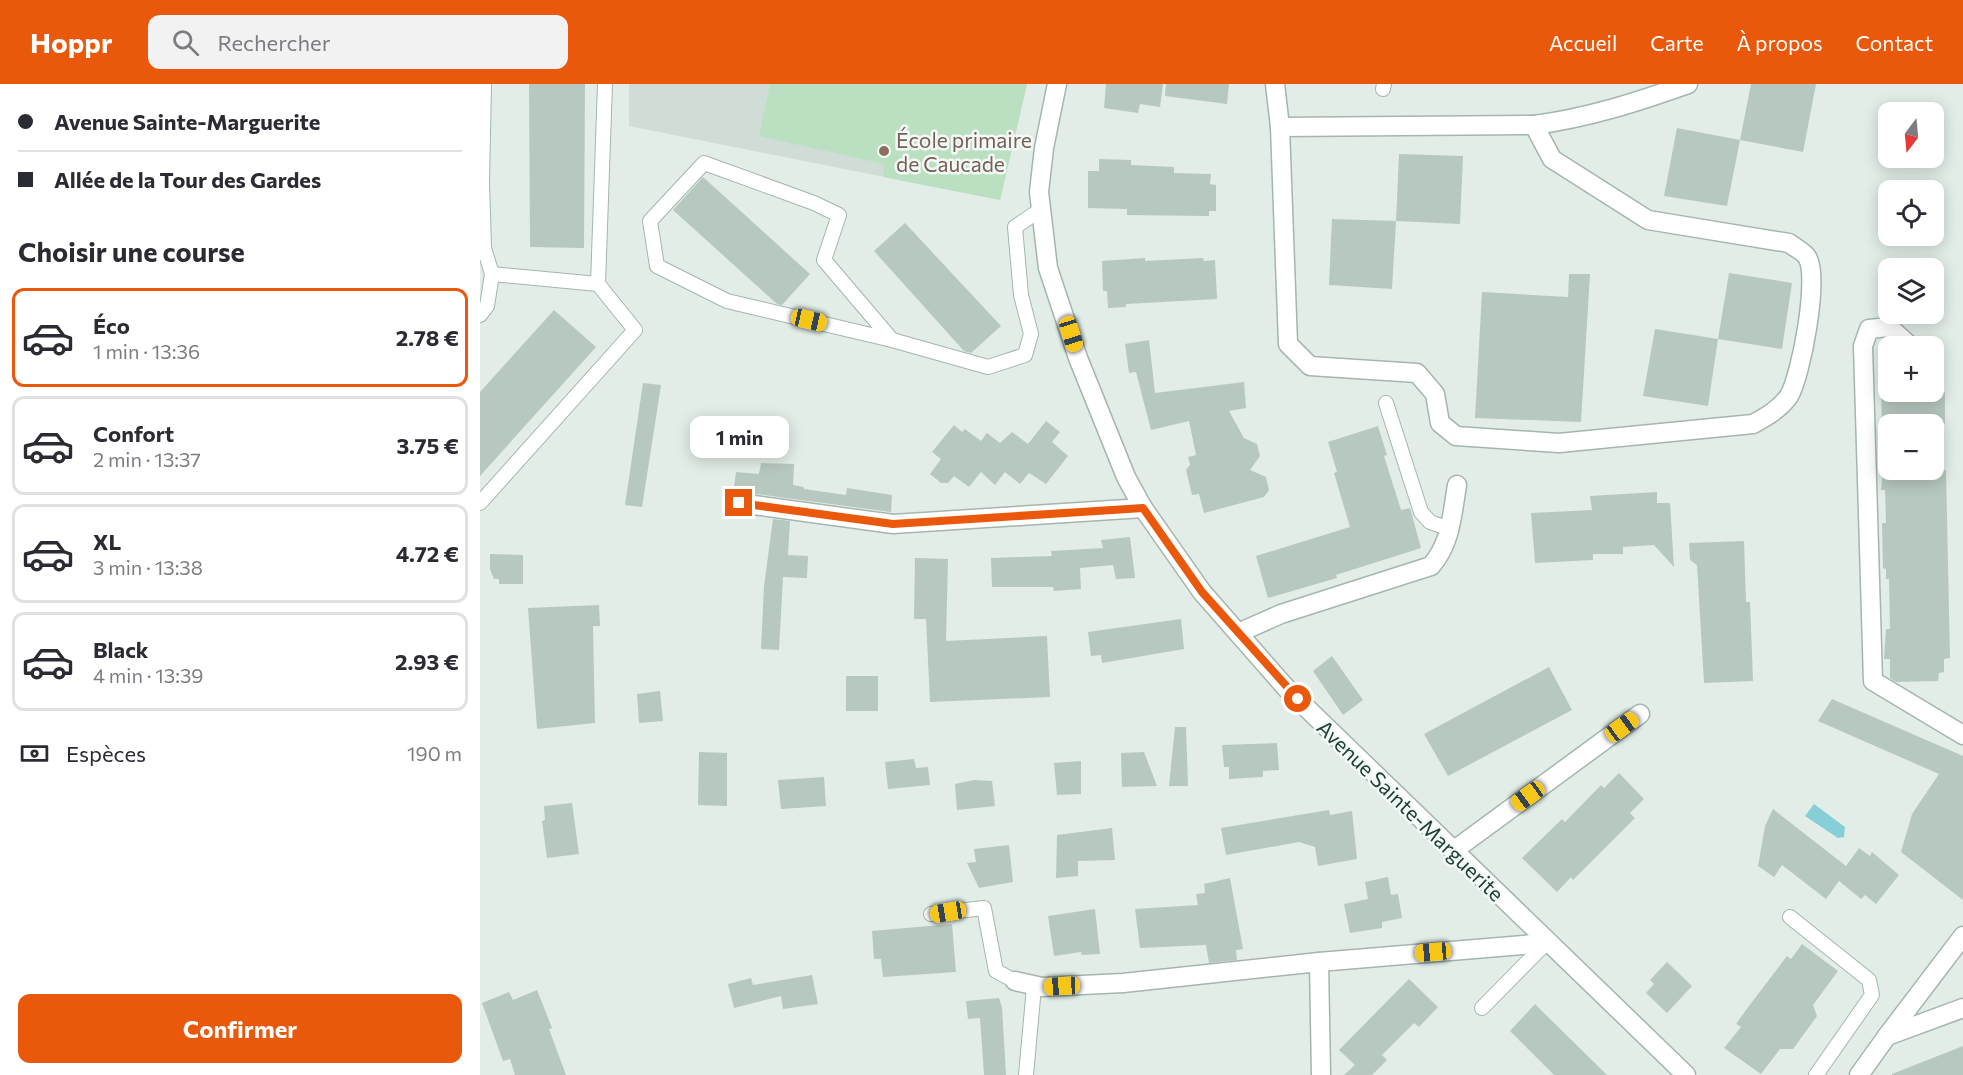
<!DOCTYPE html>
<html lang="fr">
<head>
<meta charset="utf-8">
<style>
  body { margin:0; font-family:Commissioner,sans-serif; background:#f2f2f3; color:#2b2b33; height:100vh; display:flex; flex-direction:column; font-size:22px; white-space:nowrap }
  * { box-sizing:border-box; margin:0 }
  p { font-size:20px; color:#7c7c81 }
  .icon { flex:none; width:33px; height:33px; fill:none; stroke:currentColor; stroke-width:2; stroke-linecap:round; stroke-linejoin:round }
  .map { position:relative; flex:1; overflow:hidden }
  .details { display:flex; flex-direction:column; background:#fff; width:480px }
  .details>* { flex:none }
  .top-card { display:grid; align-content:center; height:132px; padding:0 18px; background:#fff }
  .needle { width:39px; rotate:196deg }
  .tools { position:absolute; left:1398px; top:18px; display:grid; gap:12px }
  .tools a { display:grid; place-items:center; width:66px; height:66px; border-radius:12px; background:#fff; box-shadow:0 3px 15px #0003; font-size:30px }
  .end { position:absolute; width:27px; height:27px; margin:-14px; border:8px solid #ea580c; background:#fff; box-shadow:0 0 0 3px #fff }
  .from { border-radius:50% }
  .bubble { position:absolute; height:42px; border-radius:12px; background:#fff; box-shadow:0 3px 15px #0003; font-size:20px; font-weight:700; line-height:42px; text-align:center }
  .car { position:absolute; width:18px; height:36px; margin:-18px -9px; border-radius:8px; box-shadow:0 0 4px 2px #0007; background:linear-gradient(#f5c518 24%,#345 0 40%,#f5c518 0 76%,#345 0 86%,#f5c518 0) }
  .top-card b { display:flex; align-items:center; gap:21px; height:57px; font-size:22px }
  .top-card b+b { border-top:2px solid #e1e1e2 }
  .top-card i { width:15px; height:15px; background:#2b2b33 }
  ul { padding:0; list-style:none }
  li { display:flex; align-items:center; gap:18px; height:99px; margin:0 12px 9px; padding:0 6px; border:3px solid #e1e1e2; border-radius:12px }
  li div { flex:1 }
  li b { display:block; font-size:22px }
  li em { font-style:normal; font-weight:700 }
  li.active { border-color:#ea580c }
  li>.icon { width:54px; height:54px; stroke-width:1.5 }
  h2 { padding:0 18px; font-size:27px; line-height:72px }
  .pay { display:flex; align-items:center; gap:15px; height:66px; padding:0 18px; font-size:22px }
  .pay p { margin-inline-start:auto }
  .cta { display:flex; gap:12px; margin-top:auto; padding:12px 18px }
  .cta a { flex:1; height:69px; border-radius:12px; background:#ea580c; color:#fff; font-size:24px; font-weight:700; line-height:69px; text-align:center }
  header { display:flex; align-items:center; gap:36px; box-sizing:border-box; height:84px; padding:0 30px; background:#ea580c; color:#fff }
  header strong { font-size:28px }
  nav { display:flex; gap:33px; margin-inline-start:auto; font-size:21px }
  .search { width:420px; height:54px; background:#f2f2f3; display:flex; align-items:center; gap:15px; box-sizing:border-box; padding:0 21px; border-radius:12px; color:#7c7c81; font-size:22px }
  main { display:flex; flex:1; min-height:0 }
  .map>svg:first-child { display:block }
</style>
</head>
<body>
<header>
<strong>Hoppr</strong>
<div class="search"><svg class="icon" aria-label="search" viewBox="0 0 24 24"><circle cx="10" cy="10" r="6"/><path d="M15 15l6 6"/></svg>Rechercher</div>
<nav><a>Accueil</a><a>Carte</a><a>À propos</a><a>Contact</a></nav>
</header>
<main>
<section class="details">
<div class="top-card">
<b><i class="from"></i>Avenue Sainte-Marguerite</b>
<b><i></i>Allée de la Tour des Gardes</b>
</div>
<h2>Choisir une course</h2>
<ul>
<li class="active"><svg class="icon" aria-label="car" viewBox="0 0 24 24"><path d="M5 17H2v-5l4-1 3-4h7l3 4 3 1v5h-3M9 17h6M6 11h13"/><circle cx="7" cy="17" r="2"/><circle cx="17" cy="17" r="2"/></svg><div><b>Éco</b><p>1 min · 13:36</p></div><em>2.78 €</em></li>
<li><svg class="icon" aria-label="car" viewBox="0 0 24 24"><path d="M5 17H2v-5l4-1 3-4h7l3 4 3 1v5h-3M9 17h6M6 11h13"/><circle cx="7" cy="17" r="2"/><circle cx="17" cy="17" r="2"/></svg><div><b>Confort</b><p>2 min · 13:37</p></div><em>3.75 €</em></li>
<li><svg class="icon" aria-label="car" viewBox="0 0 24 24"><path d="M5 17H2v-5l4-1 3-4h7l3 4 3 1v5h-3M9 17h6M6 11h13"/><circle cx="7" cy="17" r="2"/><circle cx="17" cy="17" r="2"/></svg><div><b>XL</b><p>3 min · 13:38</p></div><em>4.72 €</em></li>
<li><svg class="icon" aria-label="car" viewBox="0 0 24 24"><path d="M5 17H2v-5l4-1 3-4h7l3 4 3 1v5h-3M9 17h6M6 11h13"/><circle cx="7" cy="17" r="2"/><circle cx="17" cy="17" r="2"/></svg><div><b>Black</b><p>4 min · 13:39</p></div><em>2.93 €</em></li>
</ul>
<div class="pay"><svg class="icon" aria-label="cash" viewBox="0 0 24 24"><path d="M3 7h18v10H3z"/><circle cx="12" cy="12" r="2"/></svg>Espèces<p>190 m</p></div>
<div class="cta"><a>Confirmer</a></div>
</section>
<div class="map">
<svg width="1483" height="991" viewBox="0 0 1483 991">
  <rect width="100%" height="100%" fill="#e2ede7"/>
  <path fill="#d0ddd6" d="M149,0H547L520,116L149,42Z"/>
  <path fill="#bae0c1" d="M290,0H547L520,116L403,93L404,80L279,52Z"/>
  <path fill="#87cfd6" d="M1334,720L1365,743L1364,753L1358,754L1325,732Z"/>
  <g fill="#b7c8c0">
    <path d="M49,0H105L104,164L50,163Z"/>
    <path d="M626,0H683L680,23L660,20L658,29L624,24Z"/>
    <path d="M686,0H749L747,20L685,12Z"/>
    <path d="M1271,0H1336L1323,68L1260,56Z"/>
    <path d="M1197,44L1260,56L1247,122L1184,112Z"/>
    <path d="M919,70L983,72L980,140L916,137L912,205L849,201L852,135L916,137Z"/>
    <path d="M619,75L651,76V81L694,83V89L731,90L730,100L736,101V127H729V132L647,131V125L608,124V87H619Z"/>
    <path d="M223,93L330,190L302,221L297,220L193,126Z"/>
    <path d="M425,139L521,242L491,269L484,267L394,167Z"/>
    <path d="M665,174V177L723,174L724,177L735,176L737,215L646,220V223L628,224L627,207H623L622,177Z"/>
    <path d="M1249,189L1312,199L1302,265L1238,255Z"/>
    <path d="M1089,190H1110L1101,338L995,334L1002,208L1088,213Z"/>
    <path d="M74,226L116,263L0,392V308Z"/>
    <path d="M1175,245L1238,255L1228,322L1163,312Z"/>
    <path d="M669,256L675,309L764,298L766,324L749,327L764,354L777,360L780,372L770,386L786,393L789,406L784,413L724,429L719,410L712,411L706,386L710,381L708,373L716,371L709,337L671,346L656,288L649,289L645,260Z"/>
    <path d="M163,299L181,301L162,423L145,421Z"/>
    <path d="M1401,308H1465V340H1402Z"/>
    <path d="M566,337L580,348L572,358L588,372L566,400L549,389L540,400L525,388L515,401L501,388L489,403L474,392L468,399H461L450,390L461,375L452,368L474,341L482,348L485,345L501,357L507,349L520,359L532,348L548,360Z"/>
    <path d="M898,342L907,371L904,372L921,426L930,424L941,464L856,491L857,494L788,514L776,472L870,443L854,389L857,388L848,358Z"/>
    <path d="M281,379L314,380L313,401L324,403V405L366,411L367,404L412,411L411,428L261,408L253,410L256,388L279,390Z"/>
    <path d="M1403,386H1466L1470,574L1464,575V588L1459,589L1458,597L1416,598L1410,594V575H1404L1406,545H1410L1409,495H1406V485L1403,484L1402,439H1406L1405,406H1401Z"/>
    <path d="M1177,408V419H1190L1194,483L1174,461L1143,463V470H1113V476L1055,479L1051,429L1112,426L1110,412Z"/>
    <path d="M293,435L310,437L308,471L328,472L327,494L303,493L299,566L281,565L284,502Z"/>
    <path d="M650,453L655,494L636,495L633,481L600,484L601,505L574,507L573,503H512L511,474L572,472L571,467L623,464L621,456Z"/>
    <path d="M1264,457L1266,518H1270L1273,597L1224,599L1217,481L1210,476L1209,459Z"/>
    <path d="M10,470L43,471V500H19V495H14L10,485Z"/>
    <path d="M435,474L468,475L466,557L567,552L570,613L450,618L446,535H434Z"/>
    <path d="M119,521L120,542H113L115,639L57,645L48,524Z"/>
    <path d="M701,535L704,565L622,579L621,571L611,572L608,548Z"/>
    <path d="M852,572L883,616L863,631L833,587Z"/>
    <path d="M1069,583L1092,626L968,692L944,650Z"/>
    <rect x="366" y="592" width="32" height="35"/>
    <path d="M180,607L183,637L159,639L157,610Z"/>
    <path d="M1352,615L1483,672V816L1421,768L1432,730L1459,690L1338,637Z"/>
    <path d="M695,643H706L708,702H689Z"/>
    <path d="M797,659L799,686L783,687V693L749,695V683H744L742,661Z"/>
    <path d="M219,668L247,669V722L218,721Z"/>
    <path d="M664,668L677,702L642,703L641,669Z"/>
    <path d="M434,675L436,684L448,683L450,701L408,705L405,678Z"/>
    <path d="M601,677V710L577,711L574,679Z"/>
    <path d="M1139,689L1164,715L1150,729L1155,734L1093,796L1091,793L1077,808L1042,774L1082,735L1085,738L1121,701L1124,704Z"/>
    <path d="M344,693L346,722L301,725L298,696Z"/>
    <path d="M494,696L512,697L515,722L477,726L475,700Z"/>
    <path d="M92,719L99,770L67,774L62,737L65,736L64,722Z"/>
    <path d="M1293,725L1366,782L1379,764L1390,772L1392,768L1419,791L1396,820L1385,811L1381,815L1359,797L1346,815L1302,781L1294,793L1278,782L1285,742Z"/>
    <path d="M849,726L850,731L872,727L877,775L838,782L835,763L819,758L746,771L741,744Z"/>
    <path d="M632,744L635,776L598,777V792L576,794L577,751Z"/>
    <path d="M529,761L533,798L499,804L487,779L496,778L494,765Z"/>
    <path d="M908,793L911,811L918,810L922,834L902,838V844L870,849L864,820L888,815L885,798Z"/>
    <path d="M750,794L763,865L756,866L757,876L729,879L726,861L660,864L655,825L718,821L716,810L725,809L724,800Z"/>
    <path d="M615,825L620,870L602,871L601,868L574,872L568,832Z"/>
    <path d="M472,840L476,888L403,893L401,875H394L392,847Z"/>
    <path d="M1322,860L1358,887L1333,921L1337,932L1313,965H1300L1281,990L1244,964L1261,943L1256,940L1269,922L1307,872L1311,875Z"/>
    <path d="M1187,878L1212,902L1187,929L1166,909L1174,900L1170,896Z"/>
    <path d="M332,891L338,920L303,925L301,912L254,924L248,900L271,894L273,901Z"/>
    <path d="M929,895L958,923L939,943L934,939L902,971L907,976L892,991H864L875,981L859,966Z"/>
    <path d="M57,906L72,944L69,945L86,991H35L30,975L23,977L2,919L29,908L33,916Z"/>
    <path d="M519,914L522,923L526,991H504L500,934L488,935L486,917Z"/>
    <path d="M1055,920L1065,930L1127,991H1074L1030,947Z"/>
    <path d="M1483,962V991H1412V990Z"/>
  </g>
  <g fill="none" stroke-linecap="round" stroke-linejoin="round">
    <defs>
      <g id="service">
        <path d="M903,5L904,0"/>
        <path d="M118,200L125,0"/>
        <path d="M0,231L7,222L12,190L4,164L2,99L4,0"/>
        <path d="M412,256L344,176L359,131L334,119L224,79L170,137L177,182L247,217L412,256L508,283L545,271L551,250L541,211L535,143L560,126"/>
        <path d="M906,319L941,428L950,438L970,445"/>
        <path d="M0,419L155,246L118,200L12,190"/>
        <path d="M451,830L504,824L516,887L535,897"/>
        <path d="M1310,833L1389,896L1392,911L1336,991"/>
        <path d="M1002,924L1066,859"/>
        <path d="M546,991L554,903"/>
      </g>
      <g id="minor">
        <path d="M795,0L800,43L1054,41C1108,34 1157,18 1208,0"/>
        <path d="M800,43L808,260L830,282L937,289L955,310L960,339L976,352L1079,359L1273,340C1286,333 1300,325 1309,312C1321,292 1340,192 1327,173C1324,168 1314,163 1309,159L1168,136L1072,75L1054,41"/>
        <path d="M1429,261L1409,243L1389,245L1383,262L1393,597L1483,651"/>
        <path d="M259,419L413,440L663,424"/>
        <path d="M758,549L801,530L951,482C971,459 972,431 977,401"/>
        <path d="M973,767L1160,630"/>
        <path d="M839,878L841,991"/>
        <path d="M535,897L562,903L643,899L839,878L1066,859"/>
        <path d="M1407,952L1483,852"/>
        <path d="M1379,991L1407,952L1483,924"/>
      </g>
      <path id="tertiary" d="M577,0L564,64L559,108L568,184L598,274L646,393L663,424L722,508L807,605L1206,991"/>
    </defs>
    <use href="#service" stroke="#a4b6ae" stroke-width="16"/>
    <use href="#minor" stroke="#a4b6ae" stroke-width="21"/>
    <use href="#tertiary" stroke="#a4b6ae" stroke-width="21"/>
    <use href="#service" stroke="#fff" stroke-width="14"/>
    <use href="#minor" stroke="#fff" stroke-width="18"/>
    <use href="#tertiary" stroke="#fff" stroke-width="18"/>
  </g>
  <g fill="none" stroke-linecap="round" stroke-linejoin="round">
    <path stroke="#ea580c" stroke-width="8" d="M259,419L413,440L663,424L722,508L818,615"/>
  </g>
  <circle fill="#8d6e63" stroke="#f3f9f6" stroke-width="2" cx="404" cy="67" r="6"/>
  <g text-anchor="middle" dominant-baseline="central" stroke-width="5" stroke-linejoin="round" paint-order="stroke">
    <g font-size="21" fill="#785e54" stroke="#f3f9f6" text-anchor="start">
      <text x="416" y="55">École primaire<tspan x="416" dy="24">de Caucade</tspan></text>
    </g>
    <g font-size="21" fill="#214035" stroke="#f3f9f6">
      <text transform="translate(931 726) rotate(44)">Avenue Sainte-Marguerite</text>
    </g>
  </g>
</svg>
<div class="tools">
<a><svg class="needle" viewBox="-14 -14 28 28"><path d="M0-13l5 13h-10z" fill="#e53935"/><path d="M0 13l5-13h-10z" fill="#7c7c81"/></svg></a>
<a><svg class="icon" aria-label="locate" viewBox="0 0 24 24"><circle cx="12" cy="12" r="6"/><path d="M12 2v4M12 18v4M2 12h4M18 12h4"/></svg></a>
<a><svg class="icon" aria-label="layers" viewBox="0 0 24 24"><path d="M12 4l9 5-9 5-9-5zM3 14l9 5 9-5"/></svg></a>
<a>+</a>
<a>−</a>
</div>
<i class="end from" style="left:818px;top:615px"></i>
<i class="end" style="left:259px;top:419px"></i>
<div class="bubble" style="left:210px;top:332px;width:99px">1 min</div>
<i class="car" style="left:329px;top:236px;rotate:103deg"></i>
<i class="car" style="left:591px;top:250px;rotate:163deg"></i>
<i class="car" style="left:1142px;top:643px;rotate:54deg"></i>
<i class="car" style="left:1048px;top:712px;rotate:234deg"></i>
<i class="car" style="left:468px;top:828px;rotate:260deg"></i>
<i class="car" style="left:953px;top:868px;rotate:265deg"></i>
<i class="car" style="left:582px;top:902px;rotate:267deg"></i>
</div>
</main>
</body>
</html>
